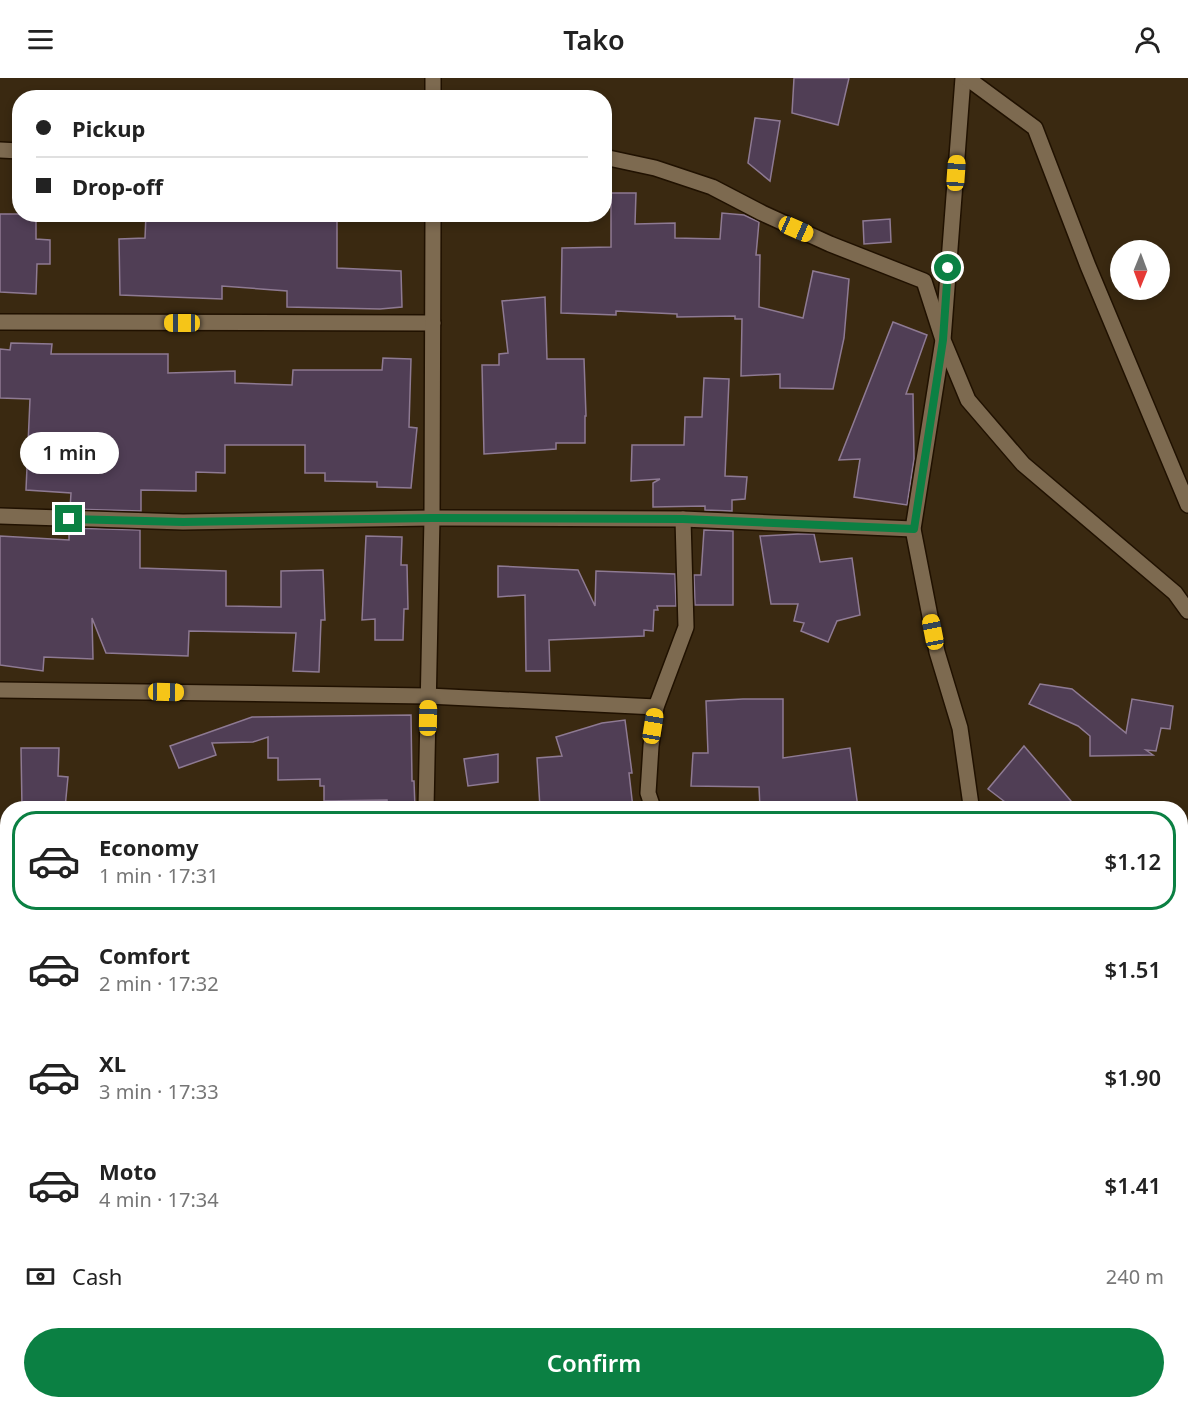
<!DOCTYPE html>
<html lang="en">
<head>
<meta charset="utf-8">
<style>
  body { margin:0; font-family:"Noto Sans",sans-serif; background:#f6f6f6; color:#222; height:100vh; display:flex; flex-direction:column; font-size:22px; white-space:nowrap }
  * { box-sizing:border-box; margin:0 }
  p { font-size:20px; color:#767676 }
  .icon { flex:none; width:33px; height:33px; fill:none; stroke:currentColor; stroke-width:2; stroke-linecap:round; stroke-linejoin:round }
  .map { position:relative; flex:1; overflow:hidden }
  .side { position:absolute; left:0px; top:723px; width:1188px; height:608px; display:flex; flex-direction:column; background:#fff; border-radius:24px 24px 0 0; box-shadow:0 3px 9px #0003 }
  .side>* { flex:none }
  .banner { position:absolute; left:12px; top:12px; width:600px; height:132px; border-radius:24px; box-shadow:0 3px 9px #0003; display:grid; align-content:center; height:132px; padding:0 24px; background:#fff }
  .needle { width:39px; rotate:181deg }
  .fabs { position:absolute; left:1110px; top:162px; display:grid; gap:12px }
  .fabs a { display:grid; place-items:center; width:60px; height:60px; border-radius:50%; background:#fff; box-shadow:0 3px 9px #0003; font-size:30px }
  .end { position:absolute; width:27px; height:27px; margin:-14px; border:8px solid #0b8043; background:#fff; box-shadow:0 0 0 3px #fff }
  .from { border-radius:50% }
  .bubble { position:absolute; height:42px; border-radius:21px; background:#fff; box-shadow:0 3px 9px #0003; font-size:20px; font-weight:600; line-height:42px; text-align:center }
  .car { position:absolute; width:18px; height:36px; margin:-18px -9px; border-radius:8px; box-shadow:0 0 4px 2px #0007; background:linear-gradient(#f5c518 24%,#345 0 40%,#f5c518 0 76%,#345 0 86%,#f5c518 0) }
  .banner b { display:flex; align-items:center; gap:21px; height:57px; font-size:22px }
  .banner b+b { border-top:2px solid #e0e0e0 }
  .banner i { width:15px; height:15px; background:#222 }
  ul { padding:10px 0 0; list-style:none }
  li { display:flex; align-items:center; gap:18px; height:99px; margin:0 12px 9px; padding:0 12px; border:3px solid transparent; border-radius:24px }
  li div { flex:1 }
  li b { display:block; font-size:22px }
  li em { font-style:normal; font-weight:600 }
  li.selected { border-color:#0b8043 }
  li>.icon { width:54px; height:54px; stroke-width:1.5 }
  .pay { display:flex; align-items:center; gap:15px; height:66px; padding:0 24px; font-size:22px }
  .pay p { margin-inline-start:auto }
  .cta { display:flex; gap:12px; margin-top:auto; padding:12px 24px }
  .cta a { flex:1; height:69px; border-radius:36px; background:#0b8043; color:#fff; font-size:24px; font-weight:600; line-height:69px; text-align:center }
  header { display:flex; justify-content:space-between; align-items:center; height:78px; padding:0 24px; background:#fff; font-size:27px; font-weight:600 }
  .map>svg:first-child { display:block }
</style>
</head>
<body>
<header><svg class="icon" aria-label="menu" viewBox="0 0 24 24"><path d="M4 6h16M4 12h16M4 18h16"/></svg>Tako<svg class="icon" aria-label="person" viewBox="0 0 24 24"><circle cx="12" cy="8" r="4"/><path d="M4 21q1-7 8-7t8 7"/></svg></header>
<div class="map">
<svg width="1188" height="1330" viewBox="0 0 1188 1330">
  <rect width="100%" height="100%" fill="#3a2911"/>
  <g fill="#503e55" stroke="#8e7a93" stroke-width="1.5">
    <path d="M794,0H849L838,47L792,35Z"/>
    <path d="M755,40L780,43L770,103L748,85Z"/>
    <path d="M611,115H636L635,146L675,145V160L720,161L722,135L744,137L759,144L756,177H760L759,229L803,240L813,193L849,201L844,260L833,311L780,310V296L741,298L742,241H735V238L677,239V236L616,233V237L561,235L562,170L611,169Z"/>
    <path d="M0,136H36V161L50,162V186H37L36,216L0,214Z"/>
    <path d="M146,136H337V190L401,193L402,229L380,231L287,229V213L222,208V221L120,217L119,161L145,160Z"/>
    <path d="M890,141L891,164L864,166L863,143Z"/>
    <path d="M545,219L547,281H584L586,338H585V365H556V371L484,376L482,287H499V276L508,275L502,223Z"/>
    <path d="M893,244L927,257L906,316H913L914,381L907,427L854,419L860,381L839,382Z"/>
    <path d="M11,265L52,266L51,276H168V295L235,293V305L292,307L293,292H382L383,280L411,281L409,349L417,350L411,410L377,409V404L325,403V395H305V367H225V395L196,394V413L141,412V433L70,431L71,415L26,412L30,321L0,320V271L10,272Z"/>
    <path d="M704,300L729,301L725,398L747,399L745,421L732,422V433L705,432V428L653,429V405L660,401L631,403L632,367H684L685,339H702Z"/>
    <path d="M69,450L140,452V490L226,493V528L281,529V493L323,492L325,542H321L319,594L293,593L296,555L189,553L188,578L106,575L92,540L93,581L44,579L43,593L0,587V458L69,462Z"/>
    <path d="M704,452L733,453V527H695L694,497H701Z"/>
    <path d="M798,456H814L820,484L852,480L860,537L837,543L828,564L801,553L804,545L794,543L798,526H771L760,458Z"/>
    <path d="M366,458L402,459L401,487H407L408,531H404L403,562H375V541L362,542Z"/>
    <path d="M498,488L578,492L595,528L596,493L675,496L676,528H657L658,532H654L653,553L644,552V558L549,562L550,593H526L525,517L498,519Z"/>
    <path d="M1040,606L1072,611L1126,655L1132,621L1173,628L1170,651L1161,650L1156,673L1146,672L1153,677L1090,678V658L1078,648L1029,626Z"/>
    <path d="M743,621H783V680L850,670L858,730H760L759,709L691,708L693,675H708L706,623Z"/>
    <path d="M411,637L412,703H414L415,730H388L387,722L324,723V708H320V701L278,702V680H268V659L253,664L212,665L216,677L179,690L170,668L252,639Z"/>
    <path d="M625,642L632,695H629L633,730H540L537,680L562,678L556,659L602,645Z"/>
    <path d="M1024,668L1077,730H1013L988,711Z"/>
    <path d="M21,670H59L58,698L68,699L65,730H22Z"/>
    <path d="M498,676V704L468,708L464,681Z"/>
  </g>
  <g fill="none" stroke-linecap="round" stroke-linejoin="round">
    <defs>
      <g id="minor">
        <path d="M963,0L943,262L968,322L1023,386L1175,515L1188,533"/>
        <path d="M967,0L1035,50L1088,188L1188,427"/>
        <path d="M433,20V0"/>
        <path d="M0,72L20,73"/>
        <path d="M604,79L655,90L712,109L762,135L830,166L924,203L943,262L913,451L937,574L960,650L971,727L970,730"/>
        <path d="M0,244L433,245"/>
        <path d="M0,438L183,444L432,440L683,441L913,451"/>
        <path d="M0,612L428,618L656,629"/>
        <path d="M426,730L432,440L433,136"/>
        <path d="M653,730L648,715L651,668L656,629L686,549L683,441"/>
        <path d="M0,800H8"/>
        <path d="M0,991H8"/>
        <path d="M1180,1066L1188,1060"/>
        <path d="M0,1242L8,1244"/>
        <path d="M202,1323L227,1330"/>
        <path d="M414,1330V1323"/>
        <path d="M777,1330L780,1323"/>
        <path d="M1016,1330L1018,1323"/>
      </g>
    </defs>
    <use href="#minor" stroke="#201100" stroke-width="18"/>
    <use href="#minor" stroke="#7d6a50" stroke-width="15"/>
  </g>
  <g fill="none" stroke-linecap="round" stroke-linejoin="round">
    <path stroke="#0b8043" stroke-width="8" d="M69,441L183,444L432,440L683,441L914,451L943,262L948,190"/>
  </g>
</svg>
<div class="fabs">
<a><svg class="needle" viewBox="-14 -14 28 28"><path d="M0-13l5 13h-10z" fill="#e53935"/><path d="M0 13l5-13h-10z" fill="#767676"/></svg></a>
</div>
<i class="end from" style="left:948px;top:190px"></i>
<i class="end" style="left:69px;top:441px"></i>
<div class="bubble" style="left:20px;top:354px;width:99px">1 min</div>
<i class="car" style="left:956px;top:95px;rotate:4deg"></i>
<i class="car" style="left:796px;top:151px;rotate:114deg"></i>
<i class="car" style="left:182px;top:245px;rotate:270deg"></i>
<i class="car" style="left:933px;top:554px;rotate:349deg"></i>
<i class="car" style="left:166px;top:614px;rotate:91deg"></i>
<i class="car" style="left:428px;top:640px;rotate:1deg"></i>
<i class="car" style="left:653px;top:648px;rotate:9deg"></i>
<div class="banner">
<b><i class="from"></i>Pickup</b>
<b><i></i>Drop-off</b>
</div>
<section class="side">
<ul>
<li class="selected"><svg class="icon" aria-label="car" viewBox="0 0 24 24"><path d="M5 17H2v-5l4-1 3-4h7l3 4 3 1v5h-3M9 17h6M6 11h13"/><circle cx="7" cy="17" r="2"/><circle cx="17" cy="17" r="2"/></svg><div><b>Economy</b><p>1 min · 17:31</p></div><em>$1.12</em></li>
<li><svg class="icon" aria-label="car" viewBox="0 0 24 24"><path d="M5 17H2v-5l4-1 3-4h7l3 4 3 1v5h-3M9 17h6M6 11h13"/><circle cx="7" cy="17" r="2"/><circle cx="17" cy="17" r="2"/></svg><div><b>Comfort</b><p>2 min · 17:32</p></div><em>$1.51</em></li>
<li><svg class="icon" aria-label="car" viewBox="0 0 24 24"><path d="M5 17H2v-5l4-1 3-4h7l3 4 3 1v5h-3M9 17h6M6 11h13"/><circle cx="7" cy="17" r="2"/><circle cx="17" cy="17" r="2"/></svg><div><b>XL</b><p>3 min · 17:33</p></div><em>$1.90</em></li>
<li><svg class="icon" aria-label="car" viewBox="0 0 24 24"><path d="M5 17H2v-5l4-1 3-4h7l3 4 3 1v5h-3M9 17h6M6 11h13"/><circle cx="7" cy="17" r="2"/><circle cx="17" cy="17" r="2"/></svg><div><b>Moto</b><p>4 min · 17:34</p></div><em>$1.41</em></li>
</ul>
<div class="pay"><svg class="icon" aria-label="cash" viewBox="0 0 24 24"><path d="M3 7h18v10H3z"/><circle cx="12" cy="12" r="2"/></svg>Cash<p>240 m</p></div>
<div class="cta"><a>Confirm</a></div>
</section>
</div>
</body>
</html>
